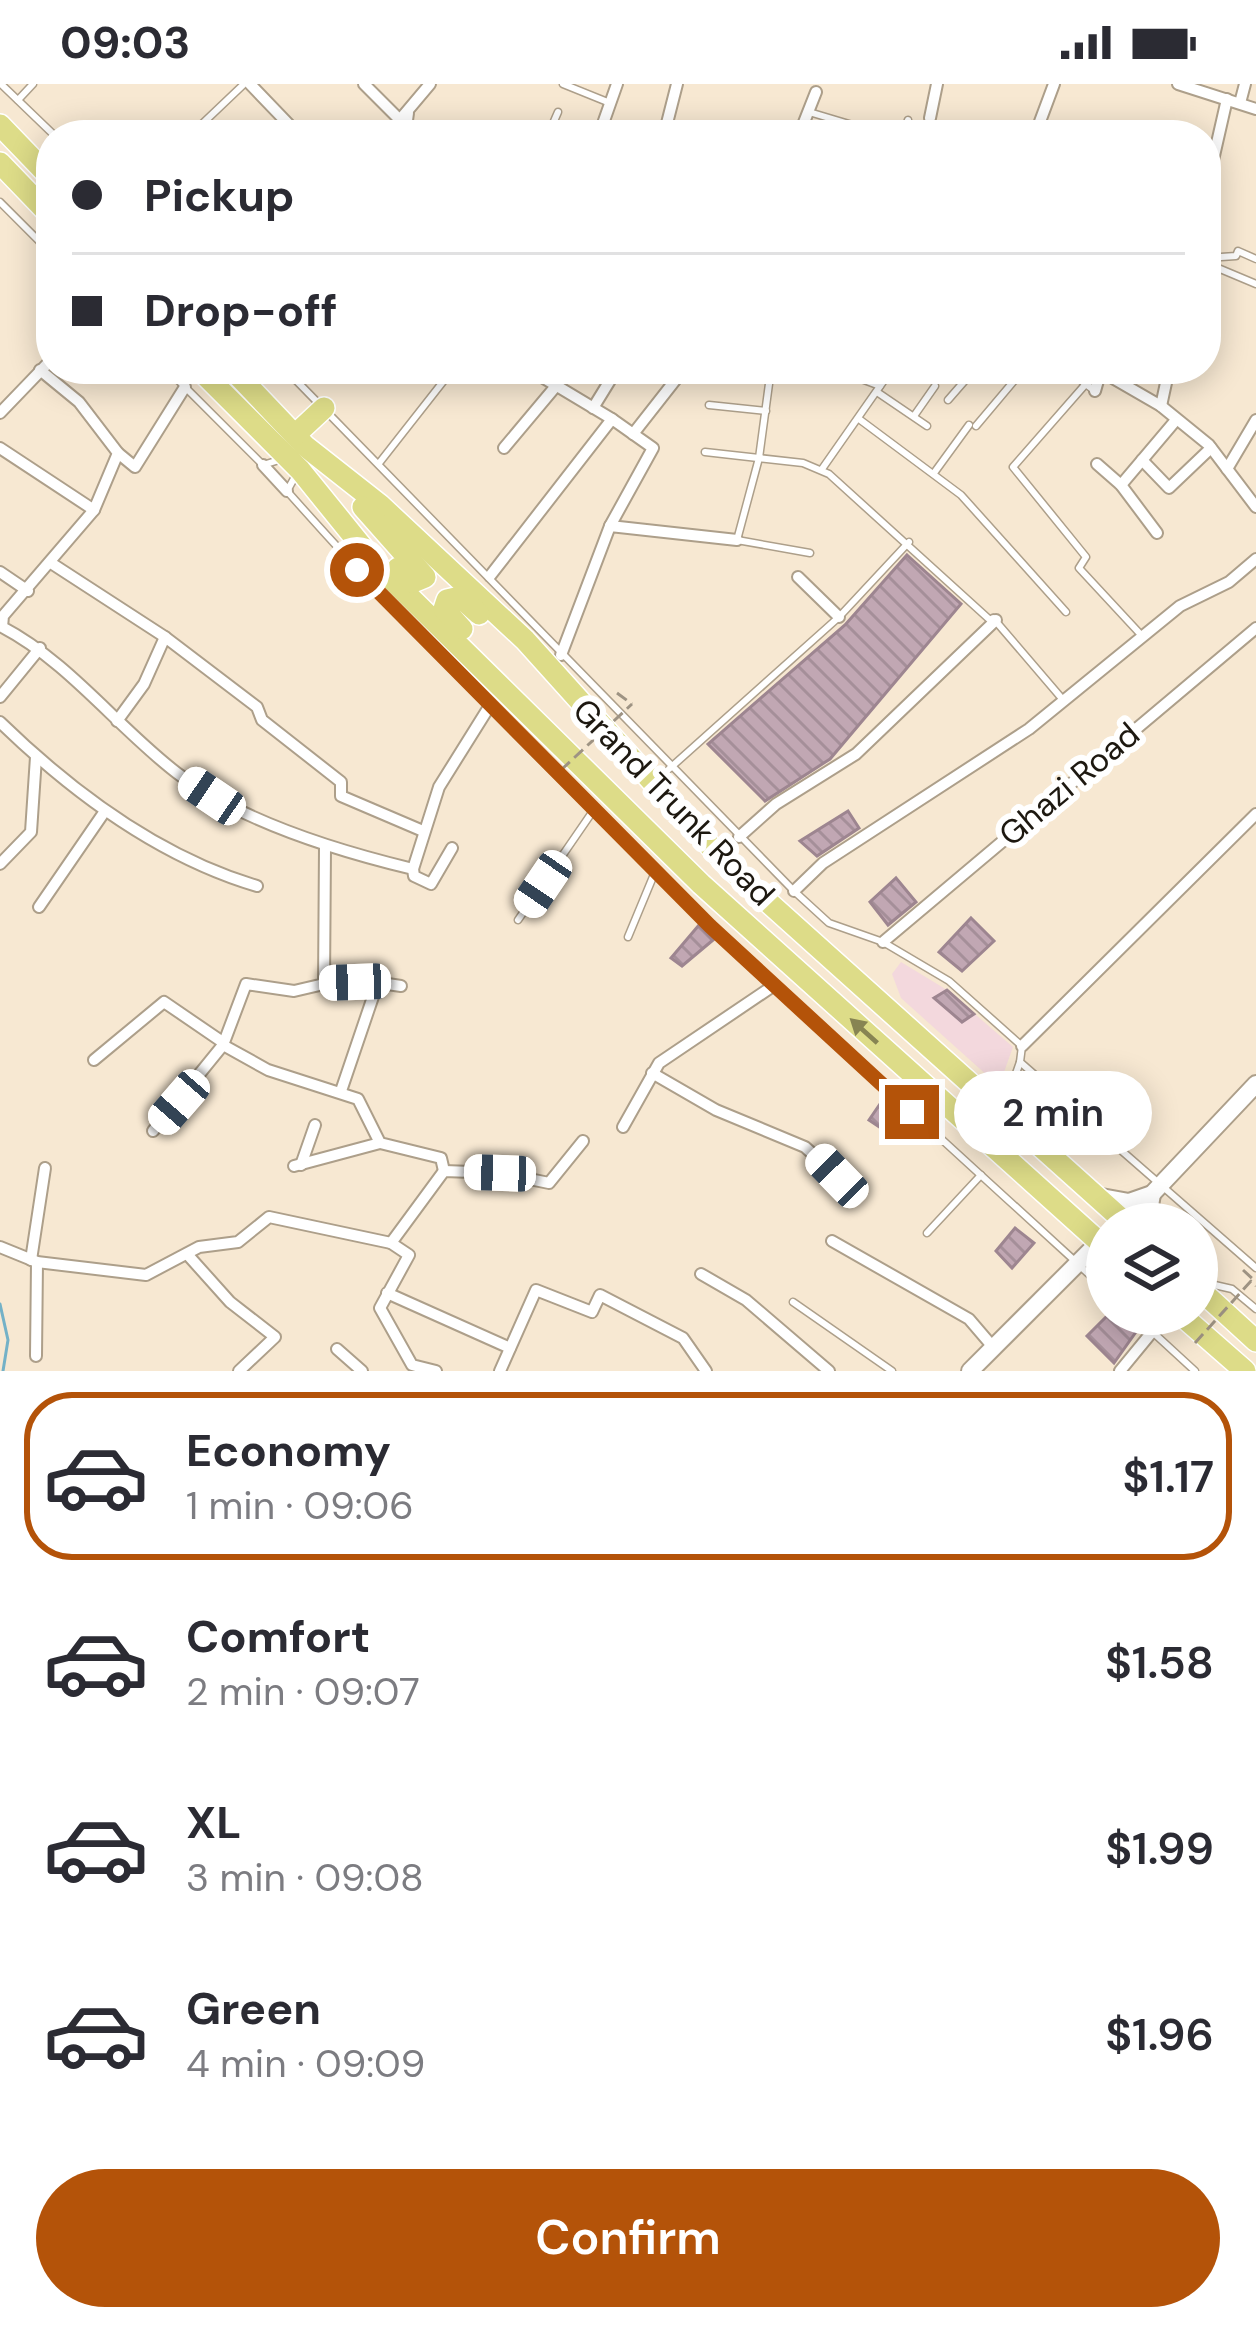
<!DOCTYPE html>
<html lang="en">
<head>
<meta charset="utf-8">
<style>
  body { margin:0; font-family:"DM Sans",sans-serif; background:#f7f7f7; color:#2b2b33; height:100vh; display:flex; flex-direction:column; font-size:45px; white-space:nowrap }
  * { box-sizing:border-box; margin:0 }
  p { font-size:39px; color:#7c7c81 }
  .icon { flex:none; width:66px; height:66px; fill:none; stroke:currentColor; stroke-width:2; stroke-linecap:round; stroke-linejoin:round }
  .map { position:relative; height:1287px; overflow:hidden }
  .sheet { display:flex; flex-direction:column; background:#fff; flex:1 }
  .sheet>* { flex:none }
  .hud { position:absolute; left:36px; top:36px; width:1185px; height:264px; border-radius:48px; box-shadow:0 6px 30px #0003; display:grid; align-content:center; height:264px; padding:0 36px; background:#fff }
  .controls { position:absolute; left:1086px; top:1119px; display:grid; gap:24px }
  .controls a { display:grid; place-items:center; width:132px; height:132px; border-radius:50%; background:#fff; box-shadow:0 6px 30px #0003; font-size:60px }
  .end { position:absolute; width:54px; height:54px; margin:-27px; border:15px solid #b45309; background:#fff; box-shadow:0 0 0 6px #fff }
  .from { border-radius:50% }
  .bubble { position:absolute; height:84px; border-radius:42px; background:#fff; box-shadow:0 6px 30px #0003; font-size:39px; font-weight:600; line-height:84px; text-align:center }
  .car { position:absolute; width:36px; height:72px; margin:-36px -18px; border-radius:15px; box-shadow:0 0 9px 3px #0007; background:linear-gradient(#fff 24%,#345 0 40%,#fff 0 76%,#345 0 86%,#fff 0) }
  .hud b { display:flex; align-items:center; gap:42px; height:114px; font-size:45px }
  .hud b+b { border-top:3px solid #e1e1e2 }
  .hud i { width:30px; height:30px; background:#2b2b33 }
  ul { padding:21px 0 0; list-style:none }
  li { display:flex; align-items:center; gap:36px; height:168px; margin:0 24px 18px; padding:0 12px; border:6px solid transparent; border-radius:48px }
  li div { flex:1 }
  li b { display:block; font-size:45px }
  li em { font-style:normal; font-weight:600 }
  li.current { border-color:#b45309 }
  li>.icon { width:108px; height:108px; stroke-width:1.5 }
  .primary-button { display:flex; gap:24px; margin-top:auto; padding:24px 36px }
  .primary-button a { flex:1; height:138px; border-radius:72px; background:#b45309; color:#fff; font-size:48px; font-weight:600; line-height:138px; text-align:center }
  .status { display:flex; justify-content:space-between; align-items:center; height:84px; padding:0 60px; background:#fff; direction:ltr }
  .status svg { height:33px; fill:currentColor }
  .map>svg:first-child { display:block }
</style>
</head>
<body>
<div class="status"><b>09:03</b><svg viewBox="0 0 49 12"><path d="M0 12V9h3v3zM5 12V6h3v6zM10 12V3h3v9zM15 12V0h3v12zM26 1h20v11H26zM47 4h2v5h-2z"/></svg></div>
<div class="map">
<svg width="1256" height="1287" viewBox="0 0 1256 1287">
  <defs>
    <pattern id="building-back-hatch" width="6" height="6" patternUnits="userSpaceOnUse" patternTransform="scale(3)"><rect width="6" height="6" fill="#c1a7b3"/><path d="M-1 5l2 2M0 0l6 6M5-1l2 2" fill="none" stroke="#a58f99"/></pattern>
  </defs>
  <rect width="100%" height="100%" fill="#f7e8d2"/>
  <path fill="#f3d8dd" d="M901,878L947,906L1013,963L999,1002L901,914L892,890Z"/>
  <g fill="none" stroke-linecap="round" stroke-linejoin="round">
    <path stroke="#74b1c7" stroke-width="3" d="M0,1220L8,1256L3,1287"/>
  </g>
  <g fill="url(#building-back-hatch)" stroke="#9d8590" stroke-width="3">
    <path d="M907,471L961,520L830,675L765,717L708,660L845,541Z"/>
    <path d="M848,727L859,744L817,772L800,757Z"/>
    <path d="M896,794L916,818L888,841L870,818Z"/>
    <path d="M971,834L994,857L962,887L939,868Z"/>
    <path d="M699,841L713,856L682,882L671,874Z"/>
    <path d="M947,906L974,930L962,938L934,914Z"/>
    <path d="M880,1020L895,1034L884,1046L869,1036Z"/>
    <path d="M1015,1144L1034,1159L1012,1184L996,1167Z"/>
    <path d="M1109,1230H1119L1138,1245L1114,1279L1087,1252Z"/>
  </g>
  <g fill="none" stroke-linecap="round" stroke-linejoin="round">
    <defs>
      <g id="lane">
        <path d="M1,0L54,51"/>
        <path d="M563,0L610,19"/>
        <path d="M18,16L33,0"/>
        <path d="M809,28L886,51"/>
        <path d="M202,40L244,0"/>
        <path d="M269,51L285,36"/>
        <path d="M548,51L558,28"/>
        <path d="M903,51L908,36"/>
        <path d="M0,118L51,169"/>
        <path d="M1206,174L1236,172L1238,167L1256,175"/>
        <path d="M1206,179L1256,200"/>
        <path d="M167,285L263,381L279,376"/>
        <path d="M285,285L794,807L829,839L883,858L949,897L1022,962L1020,978L1256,1184"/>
        <path d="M771,285L759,374L737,456L810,469"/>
        <path d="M835,285L880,302"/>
        <path d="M1066,285L1095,307"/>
        <path d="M1084,302L1013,383L1086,473L1079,484L1143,553"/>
        <path d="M877,308L927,342"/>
        <path d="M948,316L975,285"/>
        <path d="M709,321L766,327"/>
        <path d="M914,332L935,302"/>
        <path d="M859,335L961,411L1066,528"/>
        <path d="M976,342L1024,285"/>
        <path d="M705,368L803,379L829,390L990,536L993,534L1064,617"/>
        <path d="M380,378L453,285"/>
        <path d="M822,385L892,285"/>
        <path d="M934,389L969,341"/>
        <path d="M296,391L287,407C531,682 803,929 1075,1177"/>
        <path d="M669,685L839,533L909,458"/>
        <path d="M518,836L593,727"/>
        <path d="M628,853L655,788"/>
        <path d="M1005,1021L1020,978"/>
        <path d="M927,1149L981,1091"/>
        <path d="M1080,1182L1107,1207"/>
        <path d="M1206,1199L1232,1205L1256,1225"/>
        <path d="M793,1218L892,1287"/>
        <path d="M1133,1230L1195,1287"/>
      </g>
      <g id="street">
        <path d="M250,0L299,51"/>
        <path d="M364,0L400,36"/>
        <path d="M1178,0L1256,25"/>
        <path d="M1240,19L1245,0"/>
        <path d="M930,34L937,0"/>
        <path d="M387,51L430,0"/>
        <path d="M405,51L408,29"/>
        <path d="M599,51L617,0"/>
        <path d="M664,51L677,0"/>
        <path d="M799,51L816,8"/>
        <path d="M1035,51L1054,0"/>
        <path d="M1206,107L1227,15"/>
        <path d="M547,285L542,293L612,335"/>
        <path d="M1094,285L1099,293L1095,307"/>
        <path d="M1097,285L1161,322L1209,361L1256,423"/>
        <path d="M40,286L79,318L118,369L94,426L3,532L2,543C69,578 117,643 177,689C240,737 338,767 413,785L414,792L431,800L452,764"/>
        <path d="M1161,322L1169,285"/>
        <path d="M593,324L617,285"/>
        <path d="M0,329L51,276"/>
        <path d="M633,350L684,285"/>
        <path d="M0,364L94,426"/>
        <path d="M504,364L556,302"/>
        <path d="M118,369L135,383L185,303"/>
        <path d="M1142,376L1169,404L1211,364"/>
        <path d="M1097,380L1121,401L1157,449"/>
        <path d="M263,381L287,407"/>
        <path d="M1227,385L1256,336"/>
        <path d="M1121,401L1176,336"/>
        <path d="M51,479L165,553L257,623L262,636L341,698V712L423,747"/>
        <path d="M0,488L28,507"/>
        <path d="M490,492L612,335L653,364L610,442"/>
        <path d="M798,493L839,533"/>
        <path d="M561,571L610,442L737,456"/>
        <path d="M0,613L40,564"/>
        <path d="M117,637L144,600L165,553"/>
        <path d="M0,638C73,709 159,773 257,802"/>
        <path d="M739,753L776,720L856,670L996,536"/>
        <path d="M325,764L324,900L294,907L246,900L223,961L268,986L358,1015L380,1059L441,1074L444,1087"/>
        <path d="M0,780L31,748L36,673"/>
        <path d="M413,785L439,703L489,623"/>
        <path d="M794,807L823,779L1029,645L1180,522L1229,498L1256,475"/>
        <path d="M39,823L105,727"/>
        <path d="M883,858L1256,544"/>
        <path d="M324,900L361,896L401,902"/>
        <path d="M1022,962L1256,730"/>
        <path d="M94,976L164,918L224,959"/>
        <path d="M652,989L716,1026L805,1063L837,1092"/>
        <path d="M341,1007L377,901"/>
        <path d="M623,1043L659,979L773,902"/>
        <path d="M153,1047L223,961"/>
        <path d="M301,1081L315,1041"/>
        <path d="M294,1082L380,1059"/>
        <path d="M832,1157L969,1235L993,1263"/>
        <path d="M0,1163L37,1178L146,1191L199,1163L238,1158L269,1133L391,1159"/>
        <path d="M187,1170L230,1218L275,1253L239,1287"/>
        <path d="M31,1176L45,1084"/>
        <path d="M701,1190L746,1216L829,1287"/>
        <path d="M387,1209L510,1264"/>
        <path d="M337,1265L362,1287"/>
        <path d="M36,1272L37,1178"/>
        <path d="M436,1287L412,1281L380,1224L409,1171L391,1159L444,1087L500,1089L549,1099L583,1057"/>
        <path d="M500,1287L536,1206L592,1228L600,1211L683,1254L706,1287"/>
        <path d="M1120,1287L1152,1248"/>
      </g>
      <g id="secondary">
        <path d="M1096,1112L1129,1118L1152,1110L1256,1000"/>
        <path d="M1147,1140L1152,1110"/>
        <path d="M970,1287L1099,1158"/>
      </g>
      <g id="highway">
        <path d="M0,41L51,94"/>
        <path d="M0,79L51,132"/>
        <path d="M199,285L300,386L376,480L701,800L1107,1165"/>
        <path d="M232,285L305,362L380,421L525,556L730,784L1127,1140"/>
        <path d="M295,351L324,324"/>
        <path d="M363,423L425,493L413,498L398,484"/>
        <path d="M462,545L444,525L447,516L460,513L479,530"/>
        <path d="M1197,1203L1256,1257"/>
        <path d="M1180,1230L1245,1287"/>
      </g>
    </defs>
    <use href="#lane" stroke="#ad9f8a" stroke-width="9"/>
    <use href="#street" stroke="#ad9f8a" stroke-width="14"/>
    <use href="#secondary" stroke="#ad9f8a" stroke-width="20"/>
    <use href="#highway" stroke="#fff" stroke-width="24"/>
    <g stroke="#9e9383" stroke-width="3" stroke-dasharray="12 6" stroke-linecap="butt">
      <path d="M617,609L632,620"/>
      <path d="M1243,1186L1256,1198"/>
    </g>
    <use href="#lane" stroke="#fff" stroke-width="6"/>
    <use href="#street" stroke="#fff" stroke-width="10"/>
    <use href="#secondary" stroke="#fff" stroke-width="16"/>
    <use href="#highway" stroke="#dddc88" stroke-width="21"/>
    <g stroke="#9e9383" stroke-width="3" stroke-dasharray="12 6" stroke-linecap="butt">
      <path d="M561,686L632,620"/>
      <path d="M1195,1259L1251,1197L1256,1202"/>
    </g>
  </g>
  <defs><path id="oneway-solid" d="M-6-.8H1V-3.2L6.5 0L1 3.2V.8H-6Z" transform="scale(3)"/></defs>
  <use fill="#878452" href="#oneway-solid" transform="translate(864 947) rotate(-138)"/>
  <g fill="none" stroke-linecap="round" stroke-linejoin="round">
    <path stroke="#b45309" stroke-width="15" d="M357,486L710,842L912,1028"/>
  </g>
  <g text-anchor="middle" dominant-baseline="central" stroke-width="12" stroke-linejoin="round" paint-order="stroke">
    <g font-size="33" fill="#1d1810" stroke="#fff">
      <text transform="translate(1069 700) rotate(-40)">Ghazi Road</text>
      <text transform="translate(674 718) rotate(46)">Grand Trunk Road</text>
    </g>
  </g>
</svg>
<div class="controls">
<a><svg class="icon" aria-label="layers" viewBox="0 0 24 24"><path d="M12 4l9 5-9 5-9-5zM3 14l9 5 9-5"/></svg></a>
</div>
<i class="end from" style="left:357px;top:486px"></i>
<i class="end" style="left:912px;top:1028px"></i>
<div class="bubble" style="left:954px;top:987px;width:198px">2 min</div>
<i class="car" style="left:212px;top:712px;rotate:304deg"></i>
<i class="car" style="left:543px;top:800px;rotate:214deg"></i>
<i class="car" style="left:355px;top:898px;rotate:268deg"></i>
<i class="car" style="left:179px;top:1018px;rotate:221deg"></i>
<i class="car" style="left:500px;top:1089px;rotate:272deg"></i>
<i class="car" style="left:837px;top:1092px;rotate:316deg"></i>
<div class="hud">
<b><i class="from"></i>Pickup</b>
<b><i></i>Drop-off</b>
</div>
</div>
<section class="sheet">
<ul>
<li class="current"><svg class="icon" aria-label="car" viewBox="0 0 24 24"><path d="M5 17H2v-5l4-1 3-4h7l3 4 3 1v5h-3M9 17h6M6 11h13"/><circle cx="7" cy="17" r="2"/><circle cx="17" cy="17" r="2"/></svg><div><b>Economy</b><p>1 min · 09:06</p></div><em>$1.17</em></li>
<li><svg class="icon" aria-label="car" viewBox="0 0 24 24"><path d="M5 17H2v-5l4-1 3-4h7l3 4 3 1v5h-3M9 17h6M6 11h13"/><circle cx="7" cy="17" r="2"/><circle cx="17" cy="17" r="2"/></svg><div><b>Comfort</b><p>2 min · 09:07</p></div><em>$1.58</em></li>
<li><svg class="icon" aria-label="car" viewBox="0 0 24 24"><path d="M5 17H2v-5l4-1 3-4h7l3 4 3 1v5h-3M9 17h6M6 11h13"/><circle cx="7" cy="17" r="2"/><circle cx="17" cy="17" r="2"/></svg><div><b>XL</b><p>3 min · 09:08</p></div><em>$1.99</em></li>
<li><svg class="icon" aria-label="car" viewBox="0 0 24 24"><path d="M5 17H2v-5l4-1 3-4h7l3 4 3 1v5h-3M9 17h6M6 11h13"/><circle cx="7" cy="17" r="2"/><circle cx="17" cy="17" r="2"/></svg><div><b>Green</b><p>4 min · 09:09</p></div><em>$1.96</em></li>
</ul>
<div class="primary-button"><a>Confirm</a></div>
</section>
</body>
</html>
